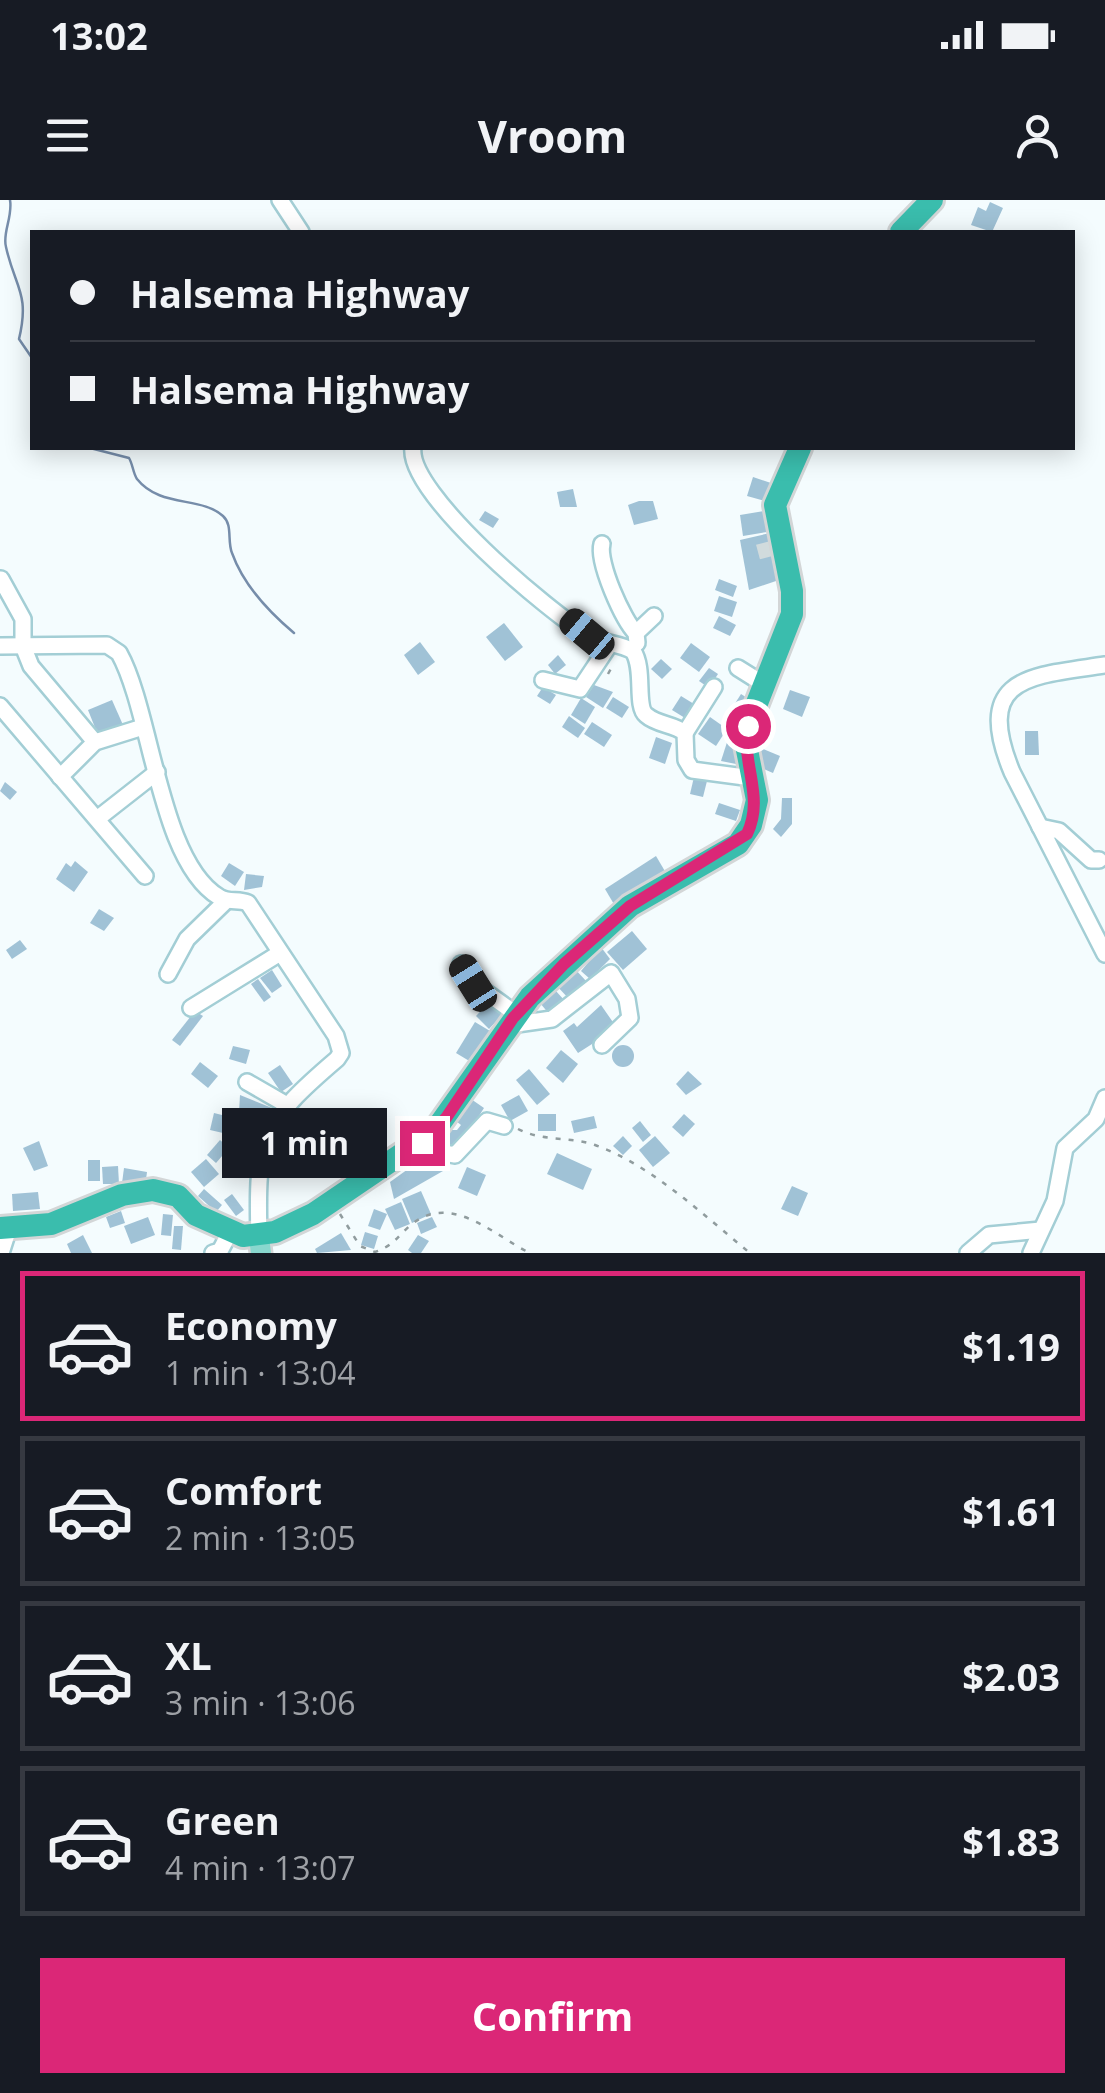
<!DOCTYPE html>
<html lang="en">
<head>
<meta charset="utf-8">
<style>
  body { margin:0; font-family:"Open Sans",sans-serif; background:#20242c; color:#f1f3f6; height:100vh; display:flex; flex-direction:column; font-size:38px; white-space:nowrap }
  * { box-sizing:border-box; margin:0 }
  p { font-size:32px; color:#9ea1a6 }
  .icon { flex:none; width:55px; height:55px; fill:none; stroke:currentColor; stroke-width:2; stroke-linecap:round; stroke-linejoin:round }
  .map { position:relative; height:1053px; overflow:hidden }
  .panel { display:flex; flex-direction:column; background:#171b24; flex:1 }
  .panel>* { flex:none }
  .guide { position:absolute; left:30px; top:30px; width:1045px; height:220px; border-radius:0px; box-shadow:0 5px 25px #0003; display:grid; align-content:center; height:220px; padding:0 40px; background:#171b24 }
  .end { position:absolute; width:45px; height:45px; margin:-22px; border:12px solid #db2777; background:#fff; box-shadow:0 0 0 5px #fff }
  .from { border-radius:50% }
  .bubble { position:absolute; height:70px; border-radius:0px; background:#171b24; box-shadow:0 5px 25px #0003; font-size:32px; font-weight:700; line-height:70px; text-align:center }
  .car { position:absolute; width:30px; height:60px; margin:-30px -15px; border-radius:12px; box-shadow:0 0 8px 2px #0007; background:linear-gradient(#222 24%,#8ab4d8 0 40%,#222 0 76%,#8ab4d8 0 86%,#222 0) }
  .guide b { display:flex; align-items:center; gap:35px; height:95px; font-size:38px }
  .guide b+b { border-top:2px solid #363941 }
  .guide i { width:25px; height:25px; background:#f1f3f6 }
  ul { padding:18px 0 0; list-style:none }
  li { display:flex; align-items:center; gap:30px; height:150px; margin:0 20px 15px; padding:0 20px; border:5px solid #363941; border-radius:0px }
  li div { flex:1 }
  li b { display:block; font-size:38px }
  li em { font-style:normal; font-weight:700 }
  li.on { border-color:#db2777 }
  li>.icon { width:90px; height:90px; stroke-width:1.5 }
  .primary-button { display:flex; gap:20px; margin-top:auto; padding:20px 40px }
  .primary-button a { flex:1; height:115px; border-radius:0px; background:#db2777; color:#fff; font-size:40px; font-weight:700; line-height:115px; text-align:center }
  .status { display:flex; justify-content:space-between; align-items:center; height:70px; padding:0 50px; background:#171b24; direction:ltr }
  .status svg { height:28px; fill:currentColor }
  header { display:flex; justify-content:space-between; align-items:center; height:130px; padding:0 40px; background:#171b24; font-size:45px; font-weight:700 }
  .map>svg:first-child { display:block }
</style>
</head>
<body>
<div class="status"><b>13:02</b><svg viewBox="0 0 49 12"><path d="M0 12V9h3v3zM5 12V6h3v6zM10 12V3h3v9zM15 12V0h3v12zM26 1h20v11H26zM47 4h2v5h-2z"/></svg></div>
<header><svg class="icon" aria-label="menu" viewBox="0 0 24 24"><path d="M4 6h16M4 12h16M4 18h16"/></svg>Vroom<svg class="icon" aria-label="person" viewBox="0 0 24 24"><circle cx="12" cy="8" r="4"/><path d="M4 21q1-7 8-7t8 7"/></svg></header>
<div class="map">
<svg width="1105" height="1053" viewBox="0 0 1105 1053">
  <rect width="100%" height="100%" fill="#f4fcfe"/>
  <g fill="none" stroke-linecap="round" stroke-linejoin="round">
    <g stroke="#768daa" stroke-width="2.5">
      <path d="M10,0C13,17 2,33 6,47C15,88 30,93 19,139L32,158"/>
      <path d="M90,248L129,258C133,265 133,273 137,279C160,308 201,296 223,316C233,325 227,341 232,353C243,384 269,412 294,433"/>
    </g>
  </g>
  <g fill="#a0c2d6">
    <path d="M990,2L1003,8L992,32L971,25L978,7L986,11Z"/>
    <path d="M753,277L774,284L768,302L747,296Z"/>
    <path d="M573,289L577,307H560L557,292Z"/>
    <path d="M639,301H653L658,319L634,325L628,305Z"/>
    <path d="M485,311L499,319L493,328L479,320Z"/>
    <path d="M764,311L767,332L743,336L740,315Z"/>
    <path d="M770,333L779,380L749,390L740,340Z"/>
    <path d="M719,379L737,386L733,397L715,390Z"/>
    <path d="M719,396L737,402L732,417L714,411Z"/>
    <path d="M719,416L736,425L730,436L713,428Z"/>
    <path d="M504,423L523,447L505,461L486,437Z"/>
    <path d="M420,442L435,462L418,475L404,455Z"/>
    <path d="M691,443L710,457L699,472L680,458Z"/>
    <path d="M558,455L566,465L555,474L548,465Z"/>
    <path d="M661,459L672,469L662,479L651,469Z"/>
    <path d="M709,468L718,474L709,488L699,481Z"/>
    <path d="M594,485L613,492L603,508L586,497Z"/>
    <path d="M543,487L556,495L550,504L537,496Z"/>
    <path d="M790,490L810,497L802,517L783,509Z"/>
    <path d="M741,494L755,503L744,522L729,513Z"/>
    <path d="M681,496L694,504L685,518L672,510Z"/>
    <path d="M613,497L629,507L622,518L606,508Z"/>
    <path d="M581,498L595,507L585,524L571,515Z"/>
    <path d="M112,500L123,525L98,535L88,510Z"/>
    <path d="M569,516L585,528L578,538L562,527Z"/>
    <path d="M710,517L727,529L716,546L698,534Z"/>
    <path d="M592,522L612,535L604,547L584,534Z"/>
    <path d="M1025,531H1038L1039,555H1025Z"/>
    <path d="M729,536L738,538L736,564L721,561Z"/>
    <path d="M656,537L672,543L665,564L649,558Z"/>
    <path d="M761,548L780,556L773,573L754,565Z"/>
    <path d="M694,577L707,581L703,597L690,594Z"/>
    <path d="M5,582L17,592L10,600L0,591Z"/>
    <path d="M782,598H792V624L781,637L773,629L781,619Z"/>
    <path d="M719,603L740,610L736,621L715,614Z"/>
    <path d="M656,656L666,673L615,706L605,689Z"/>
    <path d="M75,661L88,672L74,692L56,679L66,663L71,667Z"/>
    <path d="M229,663L244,672L235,686L221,676Z"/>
    <path d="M246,674L264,676L262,687L244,690Z"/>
    <path d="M99,709L114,718L104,731L90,723Z"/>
    <path d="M632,731L647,749L623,770L607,752Z"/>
    <path d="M20,740L27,749L12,759L6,750Z"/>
    <path d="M601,747L610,759L590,779L581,771Z"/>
    <path d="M574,768L587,782L569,799L556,785Z"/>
    <path d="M272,770L282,786L272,793L260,778Z"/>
    <path d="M258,779L271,797L264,802L251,784Z"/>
    <path d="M555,790L565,801L550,815L540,803Z"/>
    <path d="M491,800L505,812L489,829L476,816Z"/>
    <path d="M601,805L617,828L578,853L563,831L574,823L577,827Z"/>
    <path d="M195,811L203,816L180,846L172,840Z"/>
    <path d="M475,822L490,831L471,862L456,853Z"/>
    <circle cx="623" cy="856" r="11"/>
    <path d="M233,846L250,850L246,864L229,859Z"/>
    <path d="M561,850L578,864L563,883L546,868Z"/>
    <path d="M200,862L218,876L208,888L191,874Z"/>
    <path d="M280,865L293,884L281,892L268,873Z"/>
    <path d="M529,869L550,894L537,905L516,880Z"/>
    <path d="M688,871L702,884L686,895L676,884Z"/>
    <path d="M240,895L272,908L262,924L239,913Z"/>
    <path d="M519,895L528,911L510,921L501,905Z"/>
    <path d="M471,899L484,908L456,952L440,946L450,930H457L461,925L456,921Z"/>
    <path d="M214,913L226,916L223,933L210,930Z"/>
    <rect x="538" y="914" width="18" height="17"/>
    <path d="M684,914L695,924L683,937L672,927Z"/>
    <path d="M594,916L597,928L574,933L571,921Z"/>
    <path d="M346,917L359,926L347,943L334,934Z"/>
    <path d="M640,921L651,935L643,942L632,928Z"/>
    <path d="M329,933L343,946L332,958L318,944Z"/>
    <path d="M370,935L380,945L359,962L365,959L367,963L359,969L352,960Z"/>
    <path d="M623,936L632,946L623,955L613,946Z"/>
    <path d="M655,936L670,953L653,967L639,950Z"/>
    <path d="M220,940L229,948L216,963L207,955Z"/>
    <path d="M39,941L48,966L34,971L23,948Z"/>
    <path d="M557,953L592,969L583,990L547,974Z"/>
    <path d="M206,959L219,974L204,987L191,972Z"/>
    <path d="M422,959L443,971L394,999L390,982Z"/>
    <rect x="88" y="960" width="12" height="21"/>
    <path d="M118,966L119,984H103L102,967Z"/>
    <path d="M467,967L486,975L477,996L458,988Z"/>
    <path d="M124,968L147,972L145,987L122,983Z"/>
    <path d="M792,986L808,993L798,1016L781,1009Z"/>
    <path d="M204,989L222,1005L216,1012L198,996Z"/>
    <path d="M421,991L431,1014L412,1023L402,999Z"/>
    <path d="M38,992L40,1009L13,1011L12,994Z"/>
    <path d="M232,994L244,1010L236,1016L224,1000Z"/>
    <path d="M401,1002L410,1024L395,1030L385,1009Z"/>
    <path d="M374,1009L387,1014L380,1030L368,1026Z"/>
    <path d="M121,1011L125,1023L110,1028L106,1017Z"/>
    <path d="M163,1014L173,1015L171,1036L161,1035Z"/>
    <path d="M148,1017L155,1035L131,1044L124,1026Z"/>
    <path d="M432,1017L437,1027L421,1034L417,1023Z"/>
    <path d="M174,1026H183L181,1050L172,1049Z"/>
    <path d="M365,1032L378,1036L374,1049L361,1045Z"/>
    <path d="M341,1033L351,1050L317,1053L315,1049Z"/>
    <path d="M83,1035L92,1053H71L67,1044Z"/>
    <path d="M418,1035L429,1041L421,1053H412L408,1050Z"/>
  </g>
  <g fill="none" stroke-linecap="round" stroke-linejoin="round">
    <g stroke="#d1dbdd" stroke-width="15" stroke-dasharray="15 8" stroke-linecap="butt">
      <path d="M758,352L773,348"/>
      <path d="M369,961L379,955"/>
    </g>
    <defs>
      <g id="minor">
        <path d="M280,0L301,32"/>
        <path d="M413,248C407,293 549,412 589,436C603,444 620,443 633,451C645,469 635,506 646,515C657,525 674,524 685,533L686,560L692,570L752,578"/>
        <path d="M602,344C597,362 623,420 636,433"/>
        <path d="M1,379L23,419V446L31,466L95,542"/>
        <path d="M637,443L636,433L654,416"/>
        <path d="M0,446L107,445L119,453C152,512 159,661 219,697C228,703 238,699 248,703L336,836L341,853L337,859C262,923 256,938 259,1037"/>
        <path d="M1105,465C1032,476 972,475 1012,572L1105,754"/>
        <path d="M738,468L765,485"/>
        <path d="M543,480L580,489L610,444"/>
        <path d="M0,506L145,676"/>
        <path d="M685,533L714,487"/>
        <path d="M60,577L95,542L143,527"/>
        <path d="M97,619L157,572"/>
        <path d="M1040,627L1059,631L1091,660H1099"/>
        <path d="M461,764L473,783L516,814"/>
        <path d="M168,774L187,739L226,701"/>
        <path d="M191,808L280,753"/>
        <path d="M510,825L552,819L611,773L627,799L630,818L602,845"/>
        <path d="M247,882L287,905"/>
        <path d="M417,948L455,955L487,921L504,926"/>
        <path d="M1,1053L9,1028"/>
        <path d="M213,1053L220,1051L230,1032"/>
        <path d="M968,1053L989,1035L1041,1030"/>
        <path d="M1031,1053L1055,1001L1065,948L1096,919L1105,898"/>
      </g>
      <path id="major" d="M259,1037L261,1053"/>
      <g id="highway">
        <path d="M901,32L932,0"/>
        <path d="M0,1028L51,1024L122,995L153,990L178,996L196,1015L243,1036L275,1032L313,1014L434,932L530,797L630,706L738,644L751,625L757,600L746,545L748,526L792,414V391L775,305L800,248"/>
      </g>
    </defs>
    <use href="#minor" stroke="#a3ced5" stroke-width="20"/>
    <use href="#major" stroke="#d3d6d7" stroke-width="25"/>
    <use href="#highway" stroke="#d3d6d7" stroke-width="28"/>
    <g stroke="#909c9e" stroke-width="2.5" stroke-dasharray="5 8" stroke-linecap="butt">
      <path d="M608,474L613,465"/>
      <path d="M518,929C543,942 570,936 595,945C653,966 703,1015 750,1053"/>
      <path d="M340,1014L360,1046L375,1052C395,1045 397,1036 412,1024C452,992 496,1037 530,1053"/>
    </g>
    <use href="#minor" stroke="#fff" stroke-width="15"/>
    <use href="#major" stroke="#89d7ce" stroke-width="20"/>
    <use href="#highway" stroke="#3abdad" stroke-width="22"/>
  </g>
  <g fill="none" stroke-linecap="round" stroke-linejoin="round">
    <path stroke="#db2777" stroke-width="12" d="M422,943L446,918L513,818L564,764L630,706L747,634C765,596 741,565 748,526"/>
  </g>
</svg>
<i class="end from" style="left:748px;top:526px"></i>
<i class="end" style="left:422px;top:943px"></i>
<div class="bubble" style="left:222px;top:908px;width:165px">1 min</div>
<i class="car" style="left:587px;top:434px;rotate:310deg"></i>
<i class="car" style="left:473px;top:783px;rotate:328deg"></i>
<div class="guide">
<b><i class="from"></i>Halsema Highway</b>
<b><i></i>Halsema Highway</b>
</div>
</div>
<section class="panel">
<ul>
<li class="on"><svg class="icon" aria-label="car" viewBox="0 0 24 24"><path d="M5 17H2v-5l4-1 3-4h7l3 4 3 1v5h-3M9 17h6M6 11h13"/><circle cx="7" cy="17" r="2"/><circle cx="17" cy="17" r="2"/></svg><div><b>Economy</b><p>1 min · 13:04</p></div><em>$1.19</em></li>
<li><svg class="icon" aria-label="car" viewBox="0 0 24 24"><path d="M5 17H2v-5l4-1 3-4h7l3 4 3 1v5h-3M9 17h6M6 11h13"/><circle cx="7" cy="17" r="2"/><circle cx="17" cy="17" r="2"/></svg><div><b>Comfort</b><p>2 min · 13:05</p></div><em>$1.61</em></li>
<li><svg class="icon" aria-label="car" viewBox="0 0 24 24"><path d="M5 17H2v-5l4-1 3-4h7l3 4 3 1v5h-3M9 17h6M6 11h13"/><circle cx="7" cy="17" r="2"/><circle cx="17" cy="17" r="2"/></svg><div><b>XL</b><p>3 min · 13:06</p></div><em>$2.03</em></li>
<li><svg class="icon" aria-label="car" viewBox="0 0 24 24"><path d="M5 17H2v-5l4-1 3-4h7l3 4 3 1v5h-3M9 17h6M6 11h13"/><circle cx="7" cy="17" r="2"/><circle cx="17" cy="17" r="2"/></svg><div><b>Green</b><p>4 min · 13:07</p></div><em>$1.83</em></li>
</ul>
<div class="primary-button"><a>Confirm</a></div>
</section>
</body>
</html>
